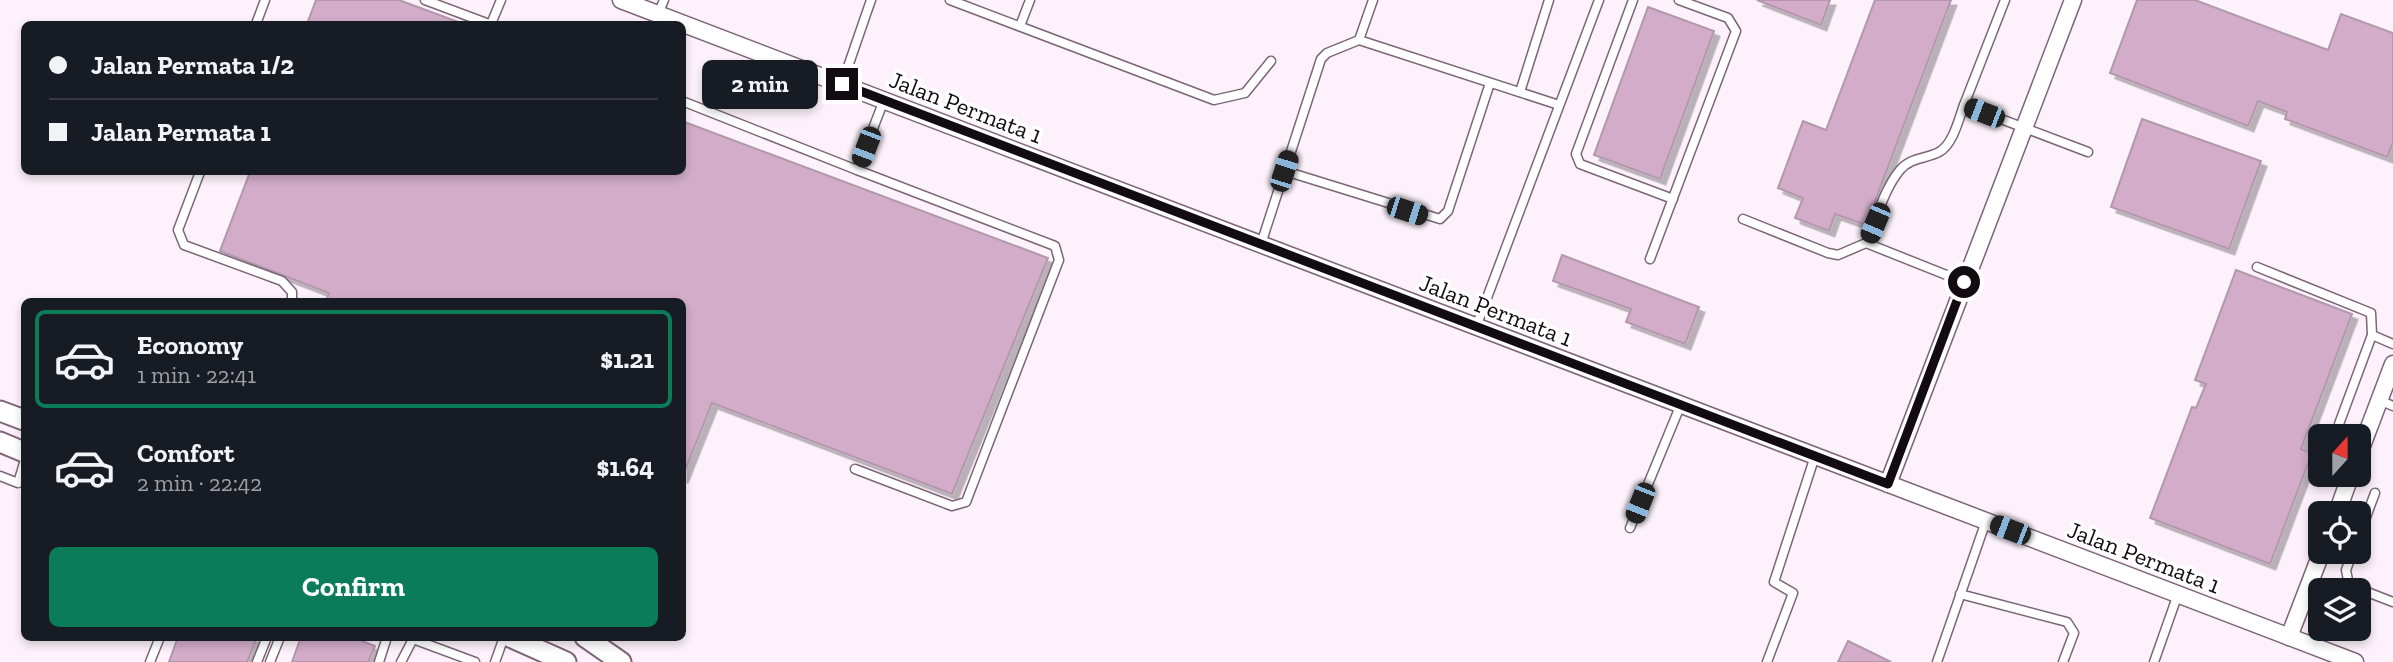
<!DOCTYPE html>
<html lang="en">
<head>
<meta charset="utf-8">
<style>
  body { margin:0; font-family:"Zilla Slab",serif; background:#242831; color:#f1f3f6; height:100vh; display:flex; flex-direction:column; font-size:26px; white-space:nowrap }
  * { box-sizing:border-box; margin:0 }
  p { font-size:23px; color:#9ea1a6 }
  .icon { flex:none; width:38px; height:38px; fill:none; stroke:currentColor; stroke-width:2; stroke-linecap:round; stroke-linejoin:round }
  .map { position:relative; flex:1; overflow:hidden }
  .drawer { position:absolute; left:21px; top:298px; width:665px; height:343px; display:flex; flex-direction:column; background:#171b24; border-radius:10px; box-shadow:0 4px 10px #0003 }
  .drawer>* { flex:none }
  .banner { position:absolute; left:21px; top:21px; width:665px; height:154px; border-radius:10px; box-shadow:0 4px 10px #0003; display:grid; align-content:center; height:154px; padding:0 28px; background:#171b24 }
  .needle { width:46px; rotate:21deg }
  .fabs { position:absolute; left:2308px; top:424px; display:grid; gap:14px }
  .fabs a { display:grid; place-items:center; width:63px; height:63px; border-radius:10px; background:#171b24; box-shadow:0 4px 10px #0003; font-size:35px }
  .end { position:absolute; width:32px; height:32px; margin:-16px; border:9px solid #130b12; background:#fff; box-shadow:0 0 0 4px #fff }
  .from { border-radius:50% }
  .bubble { position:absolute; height:49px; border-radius:10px; background:#171b24; box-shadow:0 4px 10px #0003; font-size:23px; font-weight:800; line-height:49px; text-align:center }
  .car { position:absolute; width:21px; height:42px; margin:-21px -10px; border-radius:9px; box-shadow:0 0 5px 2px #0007; background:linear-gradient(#222 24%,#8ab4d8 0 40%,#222 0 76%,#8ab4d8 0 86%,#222 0) }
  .banner b { display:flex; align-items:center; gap:24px; height:66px; font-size:26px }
  .banner b+b { border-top:2px solid #363941 }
  .banner i { width:18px; height:18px; background:#f1f3f6 }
  ul { padding:12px 0 0; list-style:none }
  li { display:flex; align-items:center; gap:21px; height:98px; margin:0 14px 10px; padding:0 14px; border:4px solid transparent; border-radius:10px }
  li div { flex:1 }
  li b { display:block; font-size:26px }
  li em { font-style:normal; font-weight:800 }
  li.selected { border-color:#0b7c58 }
  li>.icon { width:63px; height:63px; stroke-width:1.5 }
  .primary-button { display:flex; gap:14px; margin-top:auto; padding:14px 28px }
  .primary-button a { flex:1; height:80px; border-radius:10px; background:#0b7c58; color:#fff; font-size:28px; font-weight:800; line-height:80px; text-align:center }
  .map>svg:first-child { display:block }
</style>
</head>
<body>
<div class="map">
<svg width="2393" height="662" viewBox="0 0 2393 662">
  <defs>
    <filter id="shadow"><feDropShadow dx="5.5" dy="5.5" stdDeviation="0" flood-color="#0004"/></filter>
  </defs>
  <rect width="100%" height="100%" fill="#fdf2fb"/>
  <g fill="#d2acc9" stroke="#b198ab" stroke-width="2" filter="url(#shadow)">
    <path d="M316,0H399L461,23L307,24Z"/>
    <path d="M1757,0H1830L1821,25Z"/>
    <path d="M1875,0H1951L1866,225L1835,214L1829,231L1795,218L1803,198L1778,188L1803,121L1826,130Z"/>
    <path d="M2137,0H2195L2328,50L2341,14L2393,33V142L2387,157L2285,119L2287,112L2258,101L2248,126L2110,73Z"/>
    <path d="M1648,7L1714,31L1660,179L1594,155Z"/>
    <path d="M2142,119L2261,161L2229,249L2111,207Z"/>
    <path d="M682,121L1048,258L952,494L712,403L682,478V301H326L329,293L220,251L250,172H682Z"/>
    <path d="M1562,255L1699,307L1685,344L1626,322L1631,309L1553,281Z"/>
    <path d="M2236,270L2352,314L2301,449L2312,453L2270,564L2150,518L2192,407L2196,408L2206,384L2195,380Z"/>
    <path d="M178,637H257L247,662H169Z"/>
    <path d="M301,637H352L375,646L368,662H292Z"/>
    <path d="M1848,641L1891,662H1838Z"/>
  </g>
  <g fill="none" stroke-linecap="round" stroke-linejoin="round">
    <defs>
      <g id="service">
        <path d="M425,0L489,24"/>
        <path d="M950,0L1214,100L1245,93L1271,61"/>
        <path d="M1633,0L1576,154L1580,164L1673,199"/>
        <path d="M2005,0L1964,105L2088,152"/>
        <path d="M658,14L664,0"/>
        <path d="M256,24L265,0"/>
        <path d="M491,24L501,0"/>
        <path d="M1020,26L1030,0"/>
        <path d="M1359,40L1559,105"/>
        <path d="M842,84L871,0"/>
        <path d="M1520,92L1549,0"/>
        <path d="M682,101L857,170"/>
        <path d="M1964,105C1959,118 1953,145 1939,152C1926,159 1911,157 1900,170C1884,189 1876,220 1866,243L1964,282"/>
        <path d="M1285,171L1440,219L1448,211L1490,83"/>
        <path d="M200,172L178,230L184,245L282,281L292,292V301"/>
        <path d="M1743,219L1828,253L1838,255L1866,243"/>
        <path d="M1261,244L1321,59L1327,53L1359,40L1373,0"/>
        <path d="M1650,259L1736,31L1728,18L1679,0"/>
        <path d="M2257,267L2371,313L2372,335L2393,344"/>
        <path d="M1476,327L1599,0"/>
        <path d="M2379,400L2393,406"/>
        <path d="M2339,424L2372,335"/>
        <path d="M855,469L952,506L966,502L1059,260L1055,246L857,170L884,100"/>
        <path d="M0,476L18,483L24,463"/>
        <path d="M1630,528L1681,404"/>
        <path d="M2359,536L2375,493"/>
        <path d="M2353,551L2346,570L2349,585L2393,602"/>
        <path d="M1960,594L2067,622L2074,633L2063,662"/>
        <path d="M150,662L160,637"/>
        <path d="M257,662L267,637"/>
        <path d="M270,662L280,637"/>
        <path d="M379,662L387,637"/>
        <path d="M401,662L413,639L475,662"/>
        <path d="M495,662L504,637"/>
        <path d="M1767,662L1793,593L1774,582L1815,456"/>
        <path d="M1937,662L1986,521"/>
        <path d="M2154,662L2178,594"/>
      </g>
      <g id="minor">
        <path d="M621,0L2355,662"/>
        <path d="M2359,454L2393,364"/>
        <path d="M1888,484L2073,0"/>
        <path d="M2337,513L2351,474"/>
        <path d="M2289,637L2322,551"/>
      </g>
      <g id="tertiary">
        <path d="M0,411L24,420"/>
        <path d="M0,442L24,452"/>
        <path d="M510,637L566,662"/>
        <path d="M585,637L621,662"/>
      </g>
    </defs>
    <use href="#service" stroke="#7c6577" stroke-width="11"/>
    <use href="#minor" stroke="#7c6577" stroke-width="19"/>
    <use href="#tertiary" stroke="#7c6577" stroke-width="23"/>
    <use href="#service" stroke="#fff" stroke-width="8"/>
    <use href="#minor" stroke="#fff" stroke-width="16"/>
    <use href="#tertiary" stroke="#fff" stroke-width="19"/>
  </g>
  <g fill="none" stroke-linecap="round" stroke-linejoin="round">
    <path stroke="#130b12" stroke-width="9" d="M842,84L1888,484L1964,282"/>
  </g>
  <g text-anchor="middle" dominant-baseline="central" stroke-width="7" stroke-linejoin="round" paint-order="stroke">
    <g font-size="24" fill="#130b12" stroke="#fff">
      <text transform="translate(966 107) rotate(21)">Jalan Permata 1</text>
      <text transform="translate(1496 310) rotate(21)">Jalan Permata 1</text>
      <text transform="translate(2144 557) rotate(21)">Jalan Permata 1</text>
    </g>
  </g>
</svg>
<div class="fabs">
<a><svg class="needle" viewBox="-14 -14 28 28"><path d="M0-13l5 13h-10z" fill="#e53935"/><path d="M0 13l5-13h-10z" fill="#9ea1a6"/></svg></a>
<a><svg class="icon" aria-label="locate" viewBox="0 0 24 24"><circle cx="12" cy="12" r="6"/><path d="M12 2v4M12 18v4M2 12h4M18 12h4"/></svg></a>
<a><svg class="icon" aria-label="layers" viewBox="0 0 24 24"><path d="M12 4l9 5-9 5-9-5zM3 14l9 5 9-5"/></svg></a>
</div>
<i class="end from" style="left:1964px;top:282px"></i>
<i class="end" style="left:842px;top:84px"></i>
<div class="bubble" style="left:702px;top:60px;width:116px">2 min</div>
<i class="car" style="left:1984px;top:113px;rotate:291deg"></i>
<i class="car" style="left:866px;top:147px;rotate:201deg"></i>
<i class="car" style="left:1284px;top:171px;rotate:18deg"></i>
<i class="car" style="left:1407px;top:211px;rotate:108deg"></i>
<i class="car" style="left:1875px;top:223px;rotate:203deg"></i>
<i class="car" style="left:1640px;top:503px;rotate:202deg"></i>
<i class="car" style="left:2010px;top:530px;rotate:291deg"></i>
<div class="banner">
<b><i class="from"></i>Jalan Permata 1/2</b>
<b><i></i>Jalan Permata 1</b>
</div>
<section class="drawer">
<ul>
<li class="selected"><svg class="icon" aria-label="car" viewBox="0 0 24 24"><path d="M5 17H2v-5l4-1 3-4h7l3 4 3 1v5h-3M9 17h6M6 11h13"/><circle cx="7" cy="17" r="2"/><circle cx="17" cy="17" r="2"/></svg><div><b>Economy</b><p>1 min · 22:41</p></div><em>$1.21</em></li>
<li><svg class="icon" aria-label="car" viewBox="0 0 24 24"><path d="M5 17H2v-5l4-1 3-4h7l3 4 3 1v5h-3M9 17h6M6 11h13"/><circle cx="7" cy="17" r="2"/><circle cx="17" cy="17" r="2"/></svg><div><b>Comfort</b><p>2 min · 22:42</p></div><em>$1.64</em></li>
</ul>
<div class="primary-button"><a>Confirm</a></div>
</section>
</div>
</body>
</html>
